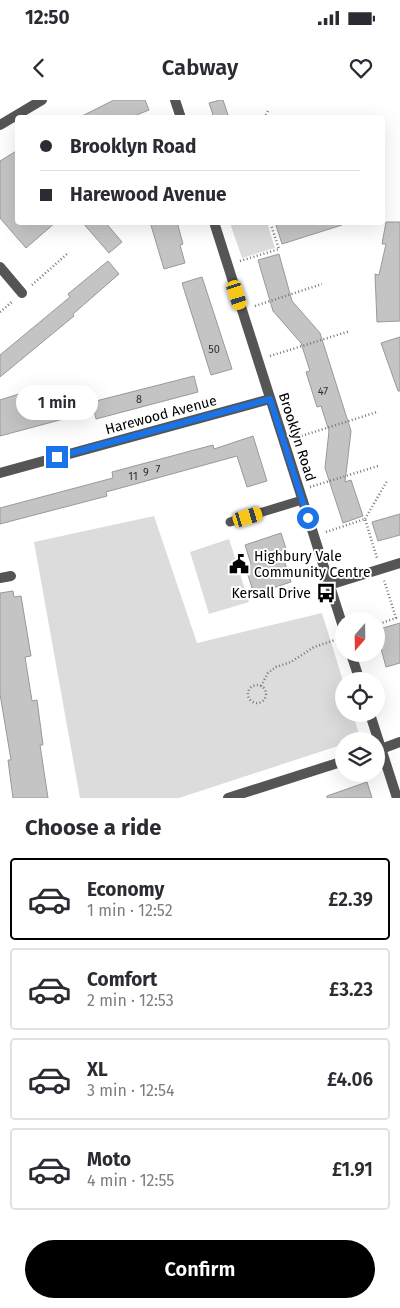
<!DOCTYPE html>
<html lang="en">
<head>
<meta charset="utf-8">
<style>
  body { margin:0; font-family:"Fira Sans",sans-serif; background:#f2f2f3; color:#2b2b33; height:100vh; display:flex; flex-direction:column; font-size:19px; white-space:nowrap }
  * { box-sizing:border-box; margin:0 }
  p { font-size:16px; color:#7c7c81 }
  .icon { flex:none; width:28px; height:28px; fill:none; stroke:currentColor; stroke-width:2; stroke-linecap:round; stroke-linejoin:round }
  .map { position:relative; height:698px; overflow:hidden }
  .side { display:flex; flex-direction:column; background:#fff; flex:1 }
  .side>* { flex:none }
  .top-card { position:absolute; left:15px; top:15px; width:370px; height:110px; border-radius:5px; box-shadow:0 5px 20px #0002; display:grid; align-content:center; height:110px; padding:0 25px; background:#fff }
  .needle { width:32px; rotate:200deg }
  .tools { position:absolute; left:335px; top:512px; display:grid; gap:10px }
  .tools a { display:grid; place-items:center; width:50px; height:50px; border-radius:50%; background:#fff; box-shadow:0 5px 20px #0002; font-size:25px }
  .end { position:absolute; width:22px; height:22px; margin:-11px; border:6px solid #1a73e8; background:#fff; box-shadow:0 0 0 2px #fff }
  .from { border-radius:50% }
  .bubble { position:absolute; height:35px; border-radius:18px; background:#fff; box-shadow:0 5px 20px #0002; font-size:16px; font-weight:600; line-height:35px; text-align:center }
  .car { position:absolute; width:15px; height:30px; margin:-15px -8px; border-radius:6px; box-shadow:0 0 4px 1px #0007; background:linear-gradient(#f5c518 24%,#345 0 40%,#f5c518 0 76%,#345 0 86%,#f5c518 0) }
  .top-card b { display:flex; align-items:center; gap:18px; height:48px; font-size:19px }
  .top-card b+b { border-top:1px solid #e1e1e2 }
  .top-card i { width:12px; height:12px; background:#2b2b33 }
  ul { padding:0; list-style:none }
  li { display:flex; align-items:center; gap:15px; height:82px; margin:0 10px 8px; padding:0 15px; border:2px solid #e1e1e2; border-radius:5px }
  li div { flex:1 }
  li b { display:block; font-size:19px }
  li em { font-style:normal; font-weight:600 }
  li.on { border-color:#000 }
  li>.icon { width:45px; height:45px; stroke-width:1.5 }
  h2 { padding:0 25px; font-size:22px; line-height:60px }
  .cta { display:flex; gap:10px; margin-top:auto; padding:10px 25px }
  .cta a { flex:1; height:58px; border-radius:30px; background:#000; color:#fff; font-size:20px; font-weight:600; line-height:58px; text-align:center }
  .status { display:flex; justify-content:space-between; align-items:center; height:35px; padding:0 25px; background:#fff; direction:ltr }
  .status svg { height:14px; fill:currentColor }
  header { display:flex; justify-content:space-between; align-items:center; height:65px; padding:0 25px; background:#fff; font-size:22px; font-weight:600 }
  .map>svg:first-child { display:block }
</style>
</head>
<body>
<div class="status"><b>12:50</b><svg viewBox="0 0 49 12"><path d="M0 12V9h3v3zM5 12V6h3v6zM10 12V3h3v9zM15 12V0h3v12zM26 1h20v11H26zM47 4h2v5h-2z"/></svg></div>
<header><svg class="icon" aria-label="back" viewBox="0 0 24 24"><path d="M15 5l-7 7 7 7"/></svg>Cabway<svg class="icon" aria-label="heart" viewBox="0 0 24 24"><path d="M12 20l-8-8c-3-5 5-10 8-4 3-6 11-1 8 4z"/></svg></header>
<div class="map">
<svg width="400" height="698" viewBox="0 0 400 698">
  <rect width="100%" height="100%" fill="#fff"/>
  <g fill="#dcdcdc">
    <path d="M230,123H267L275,148L242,158Z"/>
    <path d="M154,416L197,543L322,513L344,584V614H353L360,638L352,641H344V644L179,698H80L34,442Z"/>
    <path d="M229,439L249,502L209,514L190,452Z"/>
  </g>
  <g fill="#c4c4c4" stroke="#999">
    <path d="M114,0H145L149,10L129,18H78Z"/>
    <path d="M220,0H223L229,18H214L209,3Z"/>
    <path d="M18,50V122H56L26,148L0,118V61Z"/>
    <path d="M82,122H105L122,142L109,153Z"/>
    <path d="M150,122H177L183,144L180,145L185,163L164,169Z"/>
    <path d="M275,122H341L342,125L282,144Z"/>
    <path d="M386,122H400V221L377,222L375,174L379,175L386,144H382Z"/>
    <path d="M279,154L292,201L320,233L351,331L345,382L351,380L363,416L343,423L325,368L329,331L321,306L317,307L306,272L310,271L301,243L273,211L258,160Z"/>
    <path d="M108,161L119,174L73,214L74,216L0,277V255L70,197L68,194Z"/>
    <path d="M202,177L232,269L211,275L182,183Z"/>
    <path d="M400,237V291H398L381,243Z"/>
    <path d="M194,276L198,292L96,319L92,302Z"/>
    <path d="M22,293L28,312L82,299L86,313L0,336V300Z"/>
    <path d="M253,336L267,381L247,387L237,356L106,392L107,396L0,424V408L113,378L112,372L213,345L214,349Z"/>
    <path d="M400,414V435L378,441L372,422Z"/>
    <path d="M281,433L289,458L284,460L291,482L254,494L245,466L251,464L245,445Z"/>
    <path d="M13,491L14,497L21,496L31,556L25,557L32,601L37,600L43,645H40L48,698H13L8,660H11L0,594V493Z"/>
    <path d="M400,523V563L386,567L376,530Z"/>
    <path d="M367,682L372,698H327V696Z"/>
  </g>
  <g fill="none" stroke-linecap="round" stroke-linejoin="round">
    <g stroke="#777" stroke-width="2.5" stroke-dasharray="1 2.5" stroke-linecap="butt">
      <path d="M264,18L269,9"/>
      <path d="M240,161L279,149L270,122"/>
      <path d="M32,185L67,154"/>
      <path d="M255,206L322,184"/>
      <path d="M0,212L13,201"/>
      <path d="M270,256L350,231"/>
      <path d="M295,338L377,312"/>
      <path d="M310,387L378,366"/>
      <path d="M365,419L387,381"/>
      <path d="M326,432L365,419L377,458"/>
      <path d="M376,525L396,518L384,480"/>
      <circle cx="257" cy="594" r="9"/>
      <path d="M261,586L268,573L276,567L291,562L314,547L338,539"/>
    </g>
    <path stroke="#555" stroke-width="9" d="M230,422L302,400"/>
    <g stroke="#555" stroke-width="10">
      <path d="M175,0L181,18"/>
      <path d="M0,25L42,0"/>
      <path d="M214,122L344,530"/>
      <path d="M0,167L22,193"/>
      <path d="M0,373L270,299"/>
      <path d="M0,478L11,476"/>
      <path d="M329,485L400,463"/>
      <path d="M351,554L360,581"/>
      <path d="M370,614L397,698"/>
      <path d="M376,651L400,642"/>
      <path d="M228,698L344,661"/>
    </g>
  </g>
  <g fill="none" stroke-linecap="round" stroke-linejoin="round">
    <path stroke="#1a73e8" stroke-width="6" d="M57,357L270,299L308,418"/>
  </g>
  <defs>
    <symbol id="civic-bare" viewBox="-9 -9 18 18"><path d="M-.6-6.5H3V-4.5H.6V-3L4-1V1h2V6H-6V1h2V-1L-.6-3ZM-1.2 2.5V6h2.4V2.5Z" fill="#000" stroke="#fff" stroke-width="2.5" paint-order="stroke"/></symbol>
    <symbol id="bus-bare" viewBox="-9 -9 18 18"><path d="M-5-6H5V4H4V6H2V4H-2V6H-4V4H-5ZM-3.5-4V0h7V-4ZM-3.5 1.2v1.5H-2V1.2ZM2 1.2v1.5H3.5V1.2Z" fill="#000" stroke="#fff" stroke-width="2.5" paint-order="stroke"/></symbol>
  </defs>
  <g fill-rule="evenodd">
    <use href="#civic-bare" x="225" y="450" width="28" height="28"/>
    <use href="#bus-bare" x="312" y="479" width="28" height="28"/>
  </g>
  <g text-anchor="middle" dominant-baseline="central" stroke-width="4" stroke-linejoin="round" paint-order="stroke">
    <g font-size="11" fill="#313131">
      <text x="214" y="249">50</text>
      <text x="323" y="291">47</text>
      <text x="139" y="299">8</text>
      <text x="158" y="369">7</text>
      <text x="146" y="372">9</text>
      <text x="133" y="376">11</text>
    </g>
    <g font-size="14" fill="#000" stroke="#fff">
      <text transform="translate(161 315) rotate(-15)">Harewood Avenue</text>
      <text transform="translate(297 337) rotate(72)">Brooklyn Road</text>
    </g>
    <g font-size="14" fill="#000" stroke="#fff" text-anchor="start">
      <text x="254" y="456">Highbury Vale<tspan x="254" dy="16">Community Centre</tspan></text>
      <text x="311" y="493" text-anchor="end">Kersall Drive</text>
    </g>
  </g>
</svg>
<div class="tools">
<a><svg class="needle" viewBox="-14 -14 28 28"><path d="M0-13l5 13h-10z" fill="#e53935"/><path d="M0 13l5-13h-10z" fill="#7c7c81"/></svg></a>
<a><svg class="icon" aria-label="locate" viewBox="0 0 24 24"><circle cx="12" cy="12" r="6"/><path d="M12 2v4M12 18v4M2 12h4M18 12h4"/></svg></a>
<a><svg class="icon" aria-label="layers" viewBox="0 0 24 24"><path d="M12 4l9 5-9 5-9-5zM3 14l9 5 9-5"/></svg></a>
</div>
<i class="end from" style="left:308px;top:418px"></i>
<i class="end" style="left:57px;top:357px"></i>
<div class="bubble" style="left:16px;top:285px;width:82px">1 min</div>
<i class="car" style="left:237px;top:195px;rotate:162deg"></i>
<i class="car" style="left:248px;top:417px;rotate:73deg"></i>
<div class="top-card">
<b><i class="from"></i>Brooklyn Road</b>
<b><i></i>Harewood Avenue</b>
</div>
</div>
<section class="side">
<h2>Choose a ride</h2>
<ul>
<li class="on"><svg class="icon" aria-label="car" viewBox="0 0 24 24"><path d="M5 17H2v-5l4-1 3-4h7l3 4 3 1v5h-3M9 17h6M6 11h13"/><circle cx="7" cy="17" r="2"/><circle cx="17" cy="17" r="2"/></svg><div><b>Economy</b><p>1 min · 12:52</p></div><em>£2.39</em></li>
<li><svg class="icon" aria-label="car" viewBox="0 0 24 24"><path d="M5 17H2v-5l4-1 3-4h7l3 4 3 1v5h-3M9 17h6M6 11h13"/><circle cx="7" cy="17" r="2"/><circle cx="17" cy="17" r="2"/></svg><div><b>Comfort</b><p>2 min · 12:53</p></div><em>£3.23</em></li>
<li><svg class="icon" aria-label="car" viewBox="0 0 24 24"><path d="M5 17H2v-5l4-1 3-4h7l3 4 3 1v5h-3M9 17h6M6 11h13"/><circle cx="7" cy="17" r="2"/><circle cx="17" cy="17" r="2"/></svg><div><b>XL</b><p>3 min · 12:54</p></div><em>£4.06</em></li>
<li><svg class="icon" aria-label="car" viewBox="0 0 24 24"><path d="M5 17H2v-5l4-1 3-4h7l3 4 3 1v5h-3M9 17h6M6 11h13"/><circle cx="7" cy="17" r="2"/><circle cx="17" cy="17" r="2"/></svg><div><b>Moto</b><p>4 min · 12:55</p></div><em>£1.91</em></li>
</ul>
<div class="cta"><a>Confirm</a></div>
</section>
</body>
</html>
